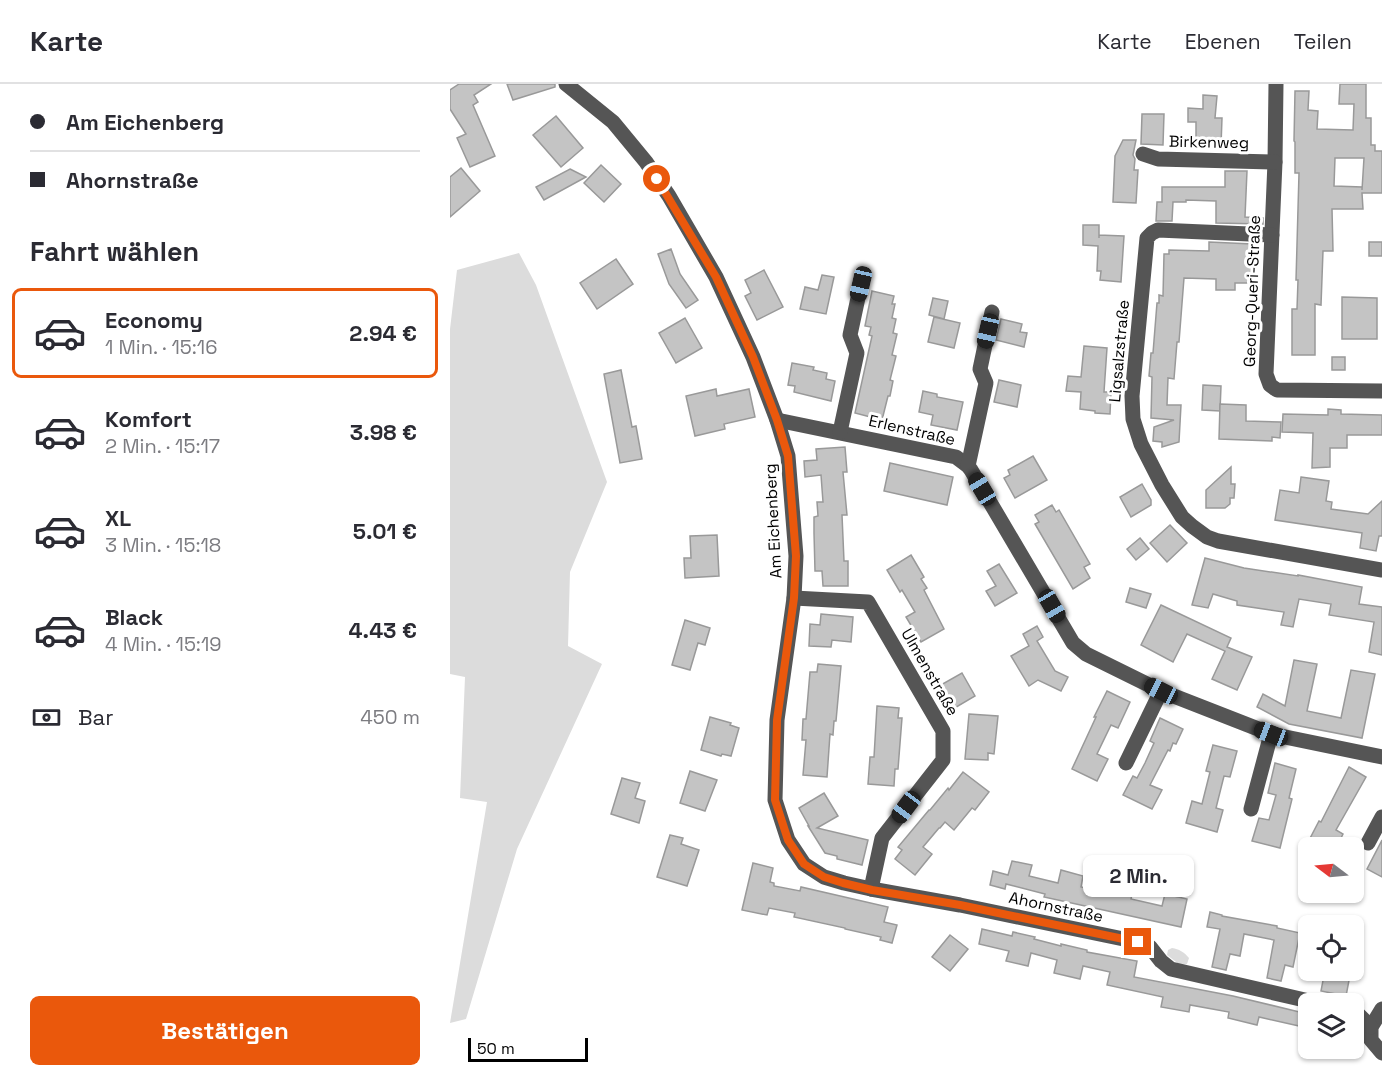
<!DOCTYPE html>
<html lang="de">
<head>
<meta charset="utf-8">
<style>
  body { margin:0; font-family:"Space Grotesk",sans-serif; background:#f7f7f7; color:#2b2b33; height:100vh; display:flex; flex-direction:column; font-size:22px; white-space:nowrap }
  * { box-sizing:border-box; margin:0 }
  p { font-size:20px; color:#7c7c81 }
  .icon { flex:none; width:33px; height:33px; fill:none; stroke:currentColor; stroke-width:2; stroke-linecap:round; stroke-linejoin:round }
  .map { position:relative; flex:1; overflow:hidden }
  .drawer { display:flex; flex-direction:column; background:#fff; width:450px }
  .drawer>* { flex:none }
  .guide { display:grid; align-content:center; height:132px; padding:0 30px; background:#fff }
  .needle { width:39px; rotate:286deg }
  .fabs { position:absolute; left:848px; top:753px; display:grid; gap:12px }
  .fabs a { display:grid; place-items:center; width:66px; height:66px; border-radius:9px; background:#fff; box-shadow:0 2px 4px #0004; font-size:30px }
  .scale { position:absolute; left:18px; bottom:15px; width:120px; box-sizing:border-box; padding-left:6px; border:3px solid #000; border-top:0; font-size:16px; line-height:21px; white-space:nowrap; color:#000; -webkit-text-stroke:4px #fff; paint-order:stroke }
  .end { position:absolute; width:27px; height:27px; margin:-14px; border:8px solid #ea580c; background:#fff; box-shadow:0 0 0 3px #fff }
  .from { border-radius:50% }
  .bubble { position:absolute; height:42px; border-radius:9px; background:#fff; box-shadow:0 2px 4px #0004; font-size:20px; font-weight:700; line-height:42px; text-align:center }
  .car { position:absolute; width:18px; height:36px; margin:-18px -9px; border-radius:8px; box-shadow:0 0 4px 2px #0007; background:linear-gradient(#222 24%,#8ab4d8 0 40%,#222 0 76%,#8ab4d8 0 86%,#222 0) }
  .guide b { display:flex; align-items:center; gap:21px; height:57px; font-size:22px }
  .guide b+b { border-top:2px solid #e1e1e2 }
  .guide i { width:15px; height:15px; background:#2b2b33 }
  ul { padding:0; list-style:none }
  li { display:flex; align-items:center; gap:18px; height:90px; margin:0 12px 9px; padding:0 18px; border:3px solid transparent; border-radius:9px }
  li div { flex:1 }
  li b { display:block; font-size:22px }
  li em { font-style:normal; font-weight:700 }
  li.on { border-color:#ea580c }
  li>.icon { width:54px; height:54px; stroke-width:1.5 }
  h2 { padding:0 30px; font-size:27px; line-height:72px }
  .pay { display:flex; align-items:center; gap:15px; height:66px; padding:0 30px; font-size:22px }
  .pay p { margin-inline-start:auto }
  .cta { display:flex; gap:12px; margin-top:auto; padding:12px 30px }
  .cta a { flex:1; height:69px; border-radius:9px; background:#ea580c; color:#fff; font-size:24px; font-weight:700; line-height:69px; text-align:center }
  header { display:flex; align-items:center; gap:36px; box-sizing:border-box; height:84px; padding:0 30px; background:#fff; border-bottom:2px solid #e1e1e2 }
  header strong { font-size:28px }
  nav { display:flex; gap:33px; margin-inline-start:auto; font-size:21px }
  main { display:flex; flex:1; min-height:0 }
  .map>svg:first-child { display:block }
</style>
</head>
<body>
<header>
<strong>Karte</strong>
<nav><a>Karte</a><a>Ebenen</a><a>Teilen</a></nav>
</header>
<main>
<section class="drawer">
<div class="guide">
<b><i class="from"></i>Am Eichenberg</b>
<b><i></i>Ahornstraße</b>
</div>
<h2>Fahrt wählen</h2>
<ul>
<li class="on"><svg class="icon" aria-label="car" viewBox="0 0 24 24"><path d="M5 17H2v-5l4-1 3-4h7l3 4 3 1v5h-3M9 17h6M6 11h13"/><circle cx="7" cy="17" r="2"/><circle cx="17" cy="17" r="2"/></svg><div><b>Economy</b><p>1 Min. · 15:16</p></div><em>2.94 €</em></li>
<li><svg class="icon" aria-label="car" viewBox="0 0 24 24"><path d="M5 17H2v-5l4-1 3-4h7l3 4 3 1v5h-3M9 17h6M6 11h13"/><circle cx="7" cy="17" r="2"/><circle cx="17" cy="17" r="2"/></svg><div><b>Komfort</b><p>2 Min. · 15:17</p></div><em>3.98 €</em></li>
<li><svg class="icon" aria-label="car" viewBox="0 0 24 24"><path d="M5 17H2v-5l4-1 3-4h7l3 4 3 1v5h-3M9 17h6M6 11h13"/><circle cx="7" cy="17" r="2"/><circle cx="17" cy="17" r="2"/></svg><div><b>XL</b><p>3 Min. · 15:18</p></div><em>5.01 €</em></li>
<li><svg class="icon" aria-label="car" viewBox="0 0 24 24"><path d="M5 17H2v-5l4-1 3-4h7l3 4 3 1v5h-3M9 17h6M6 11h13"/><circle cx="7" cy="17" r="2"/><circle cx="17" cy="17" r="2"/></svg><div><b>Black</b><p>4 Min. · 15:19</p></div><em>4.43 €</em></li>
</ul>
<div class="pay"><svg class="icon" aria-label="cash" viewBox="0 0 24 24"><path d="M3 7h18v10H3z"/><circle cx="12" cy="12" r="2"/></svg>Bar<p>450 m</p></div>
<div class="cta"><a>Bestätigen</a></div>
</section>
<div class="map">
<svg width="932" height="993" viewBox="0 0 932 993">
  <rect width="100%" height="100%" fill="#fff"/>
  <g fill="#dcdcdc">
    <path d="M69,169L86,201L157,398L120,488L118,562L152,580L67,765L16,935L0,939L37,718L10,714L15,593L0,590V245L7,186Z"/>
    <path d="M722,864C729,865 734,868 739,874L737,880L730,881L717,871L718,866Z"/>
  </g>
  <g fill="#c4c4c4" stroke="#999" stroke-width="1.5" fill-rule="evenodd">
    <path d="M9,0H41L24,11L28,18L23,21L45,72L20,83L7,54L16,50L0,25V6Z"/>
    <path d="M57,0H105V3L63,16Z"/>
    <path d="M890,0H916V34H921V61H925V67H932V109H912L913,125H882L883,167H873L871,221L865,220V271H842V225H847L848,196H846L849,89H845V58L844,57L845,7H859L858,26L868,27L867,45L903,46L904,20H889ZM885,74H914L912,106V103L884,102Z"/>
    <path d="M753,11L767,12L765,34H772L771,62L746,61V38H738V24L753,25Z"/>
    <path d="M692,30H714L713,61L691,60Z"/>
    <path d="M106,32L133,64L111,83L83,51Z"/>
    <path d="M673,56H686L683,71L685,75L684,86H688L686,119L663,118L665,72Z"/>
    <path d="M151,81L171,100L154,118L134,99Z"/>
    <path d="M11,84L30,107L0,133V93Z"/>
    <path d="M120,85L136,93L94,116L86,103Z"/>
    <path d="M775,87H797L795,133L813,134V140L766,139V117L736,116V118H723L722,137H706L707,118H712V103H775Z"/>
    <path d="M633,141H649V154V151L674,152L671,198L650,196L651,187H647L648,162L633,161Z"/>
    <path d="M759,158L802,160L801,199H785V206H766V195L734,194L729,258H727L724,295L718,294L717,321H731L729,358L712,363V358L703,357L704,343L724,336L701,334L702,293L699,292L701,269H703L707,219H709V211L713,212L714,170H719V166L759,167Z"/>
    <rect x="919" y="158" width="13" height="14"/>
    <path d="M221,165L230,190L248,216L236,224L219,200L208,170Z"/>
    <path d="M166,175L183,200L147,225L130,199Z"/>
    <path d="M314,186L333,223L307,236L295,212L301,209L295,196Z"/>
    <path d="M372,191L384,193L376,230L350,225L355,203L368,206Z"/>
    <path d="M422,207L444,212L442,220H445L442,234L446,235L443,249L447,250L442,271L446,272L440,296L443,297L440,312H438L432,336L405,329L422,252L419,251L421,243L415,242Z"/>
    <path d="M892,213L927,214V255H892Z"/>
    <path d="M483,214L498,217L494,235L479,231Z"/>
    <path d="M484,233L510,239L504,264L478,258Z"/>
    <path d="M235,234L252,264L226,279L209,249Z"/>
    <path d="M551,235L572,240L570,248L577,249L574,263L546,256Z"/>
    <path d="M634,262L657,264L654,308H661L660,330L645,329V327L630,325L631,308L616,307L618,292L631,293Z"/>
    <rect x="882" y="273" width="13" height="13"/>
    <path d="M342,279L364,283L363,286L377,289L376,295L385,297L381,317L344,308L345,302L338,301Z"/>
    <path d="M171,286L182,343L186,342L192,375L170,379L154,290Z"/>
    <path d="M549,296L571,301L567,323L544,318Z"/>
    <path d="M753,301L771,302L770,327L752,326Z"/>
    <path d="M266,305L267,312L299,305L305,333L274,340L275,345L245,352L236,312Z"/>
    <path d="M473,307L487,310V313L513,318L507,346L481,341L483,331L469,328Z"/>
    <path d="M770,320L796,321V337L831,338L830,354L822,353V357L769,355Z"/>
    <path d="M878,325L891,326V330L932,331V351H897V364H880V383L862,384L863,349L832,348L833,330L878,331Z"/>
    <path d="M395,363L397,388H393L397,431H392L394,477H398V502H373L372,487H365L364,449V433L368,432L367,418H373L371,391L355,393L354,377L367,376L366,365Z"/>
    <path d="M583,372L597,396L565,414L554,394L560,391L558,386Z"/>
    <path d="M440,379L503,393L497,421L434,407Z"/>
    <path d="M781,383V400H785L784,414H780V420L775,424H756V406Z"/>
    <path d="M851,393L879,397L876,417L882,418L881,425L918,430L932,417V452H929L926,467L910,464L912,449L825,436L830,406L849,409Z"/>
    <path d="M692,400L701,416V421L681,433L670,413Z"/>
    <path d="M602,421L606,428L609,426L640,480L634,483L640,494L623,505L585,440L589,438L585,431Z"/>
    <path d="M720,441L737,459L717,478L700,459Z"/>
    <path d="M267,451L269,492L235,494L234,474H241L240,452Z"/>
    <path d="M690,454L699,465L686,476L677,465Z"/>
    <path d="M461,471L474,493L471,495L477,504L474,506L494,545L471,558L456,533L465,528L452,506L450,508L437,486Z"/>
    <path d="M755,474L794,484L848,492V491L912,503L909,520L932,523V571L919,568L924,538L879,531L881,520L849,515L843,543L831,541L834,528L787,521V517L763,510L758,524L742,521Z"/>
    <path d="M549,480L567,509L545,522L536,507L546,502L537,487Z"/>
    <path d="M680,504L701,510L696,524L676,518Z"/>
    <path d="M711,521L781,554L777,563L802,573L787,606L762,595L775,567L737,550L723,578L691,561Z"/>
    <path d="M371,530L403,533L401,558L382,556L381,563L359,562L360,540L370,541Z"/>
    <path d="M235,536L260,544L255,561L248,559L240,586L222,581Z"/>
    <path d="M587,542L593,553L587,557L605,587L618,593L611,607L588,596L579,602L561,572L579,562L573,550Z"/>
    <path d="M844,576L867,580L857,627L891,634L901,586L925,590L912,654L839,640L807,623L813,610L835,622Z"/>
    <path d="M368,580L391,582L386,637H384L383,651L380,650L377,693L353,691L356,656H352L353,635H356L360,588H367Z"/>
    <path d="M512,589L525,612L503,625L489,602Z"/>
    <path d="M657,607L680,618L668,644L661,641L647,670L658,675L647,697L622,685L646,633H644Z"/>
    <path d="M427,622L449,624L448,634H452L448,685H445L444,702L418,700L420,673H424Z"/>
    <path d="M519,630L548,632L544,670L538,669V676L515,675Z"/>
    <path d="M260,633L281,639L280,641L289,644L281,672L272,670L271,672L251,666Z"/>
    <path d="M710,634L733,645L726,660L723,659L720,667L718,666L700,701L712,706L702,725L673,711L683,692L687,694L695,679L704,659L700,657Z"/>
    <path d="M763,661L787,667L780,693L774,692L766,724L773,726L767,748L736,739L742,717L752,720L760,688L756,687Z"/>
    <path d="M825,679L846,685L839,714L842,715L830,764L802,757L809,734L819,736L826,711L818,709Z"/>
    <path d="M899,683L916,693L886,746L893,750L886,764H855L869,737L871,738Z"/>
    <path d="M240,687L267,696L255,727L230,719Z"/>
    <path d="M513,688L539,708L525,726L522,724L504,746L495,738L490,744H489L473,763L482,770L465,791L445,775L452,766L448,763L479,726H480L498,704L499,706Z"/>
    <path d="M172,694L190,699L185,714L195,717L189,739L161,730Z"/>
    <path d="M374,709L388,732L367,744L418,756L412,781L387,775V772L375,769L358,742H359L349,724Z"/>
    <path d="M220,751L233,754L231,760L249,766L237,802L207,793Z"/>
    <path d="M932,756V793L917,785Z"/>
    <path d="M562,777L582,781L579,792L608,799L611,786L633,792L631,803L660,809L661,801L683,806L681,815L712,822L715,810L737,815L731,843L594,813L595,810L556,800L555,805L540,801L543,787L558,791Z"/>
    <path d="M303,779L323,784L320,798L324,799V802L350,807L351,803L438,823L434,838L447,841L442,859L430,856L431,853L395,845V844L344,833L345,829L319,824L317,831L292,826Z"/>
    <path d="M760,828L772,831V832L827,842V844L850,849L843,883L835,881L831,897L817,894L824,856L794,850L790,872L780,870L776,886L762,883L770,845L757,843Z"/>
    <path d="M532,845L562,852L563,848L585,853L584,855L611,862V860L637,866V868L687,877L684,893L783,912L858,930V944L809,933L807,941L778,934L779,928L740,921L739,928L711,923L713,913L657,901L660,888L633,882L630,895L604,889L607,876L581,869L578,882L556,877L559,867L529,860Z"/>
    <path d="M500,851L518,865L500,887L482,873Z"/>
    <path d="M875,886H901L896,912L871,907Z"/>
  </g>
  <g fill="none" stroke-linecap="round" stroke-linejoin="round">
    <g stroke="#555" stroke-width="15">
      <path d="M116,0L163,38L196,78L219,112L266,193L303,273L327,336L338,372L346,472L344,514L327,636L325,716L338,756L354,780L374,793L394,799L421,805L510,821L688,858L700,863L711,877L721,885L872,920"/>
      <path d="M826,0L825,78L816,290L820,301L827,306L932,307"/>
      <path d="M693,70L708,75L825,78"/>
      <path d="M822,151L708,146L702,149L697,154L682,312L683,335L691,360L712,401L732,433L742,442L757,453L768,457L932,486"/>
      <path d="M327,336L506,373L518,382L521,386L623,559L636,570L711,607L821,650L932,673"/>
      <path d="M390,348L407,269L400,251L411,200"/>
      <path d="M518,382L536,299L530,285L542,228"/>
      <path d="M344,514L418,518L493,647V676L432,754L421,805"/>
      <path d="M676,679L711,607"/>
      <path d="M801,725L821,650"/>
      <path d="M918,759L932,733"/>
      <path d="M932,925L921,943V956L932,969"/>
      <path d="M903,930L909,931L921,943"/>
    </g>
  </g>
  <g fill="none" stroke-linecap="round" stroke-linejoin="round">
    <path stroke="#ea580c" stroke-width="8" d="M207,95L266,193L303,273L327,336L338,372L346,472L344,514L327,636L325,716L338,756L354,780L374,793L393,799L422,806L510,821L688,858"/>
  </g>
  <g text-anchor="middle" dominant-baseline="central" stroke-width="6" stroke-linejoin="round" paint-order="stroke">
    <g font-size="16" fill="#000" stroke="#fff">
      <text transform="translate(759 58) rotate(1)">Birkenweg</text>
      <text transform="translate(802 207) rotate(-88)">Georg-Queri-Straße</text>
      <text transform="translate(669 267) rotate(-85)">Ligsalzstraße</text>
      <text transform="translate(462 346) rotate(13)">Erlenstraße</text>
      <text transform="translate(323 437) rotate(-93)">Am Eichenberg</text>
      <text transform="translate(480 588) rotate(60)">Ulmenstraße</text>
      <text transform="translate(606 823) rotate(12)">Ahornstraße</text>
    </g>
  </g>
</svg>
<div class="fabs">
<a><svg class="needle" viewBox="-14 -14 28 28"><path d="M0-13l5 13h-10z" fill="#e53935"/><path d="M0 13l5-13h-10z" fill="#7c7c81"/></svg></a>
<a><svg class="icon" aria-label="locate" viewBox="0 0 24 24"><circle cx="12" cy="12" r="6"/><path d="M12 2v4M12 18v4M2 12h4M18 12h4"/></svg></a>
<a><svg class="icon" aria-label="layers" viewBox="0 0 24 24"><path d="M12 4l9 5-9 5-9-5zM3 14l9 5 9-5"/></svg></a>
</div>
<div class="scale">50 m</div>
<i class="end from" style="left:207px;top:95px"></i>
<i class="end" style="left:688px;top:858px"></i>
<div class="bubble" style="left:633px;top:771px;width:111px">2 Min.</div>
<i class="car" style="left:411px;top:200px;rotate:193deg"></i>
<i class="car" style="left:538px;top:247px;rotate:193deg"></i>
<i class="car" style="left:532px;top:405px;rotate:329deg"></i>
<i class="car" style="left:602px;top:522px;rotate:150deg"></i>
<i class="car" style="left:711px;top:607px;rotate:297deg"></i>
<i class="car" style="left:821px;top:650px;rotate:291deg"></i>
<i class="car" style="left:456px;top:723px;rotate:217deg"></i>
</div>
</main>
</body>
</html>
